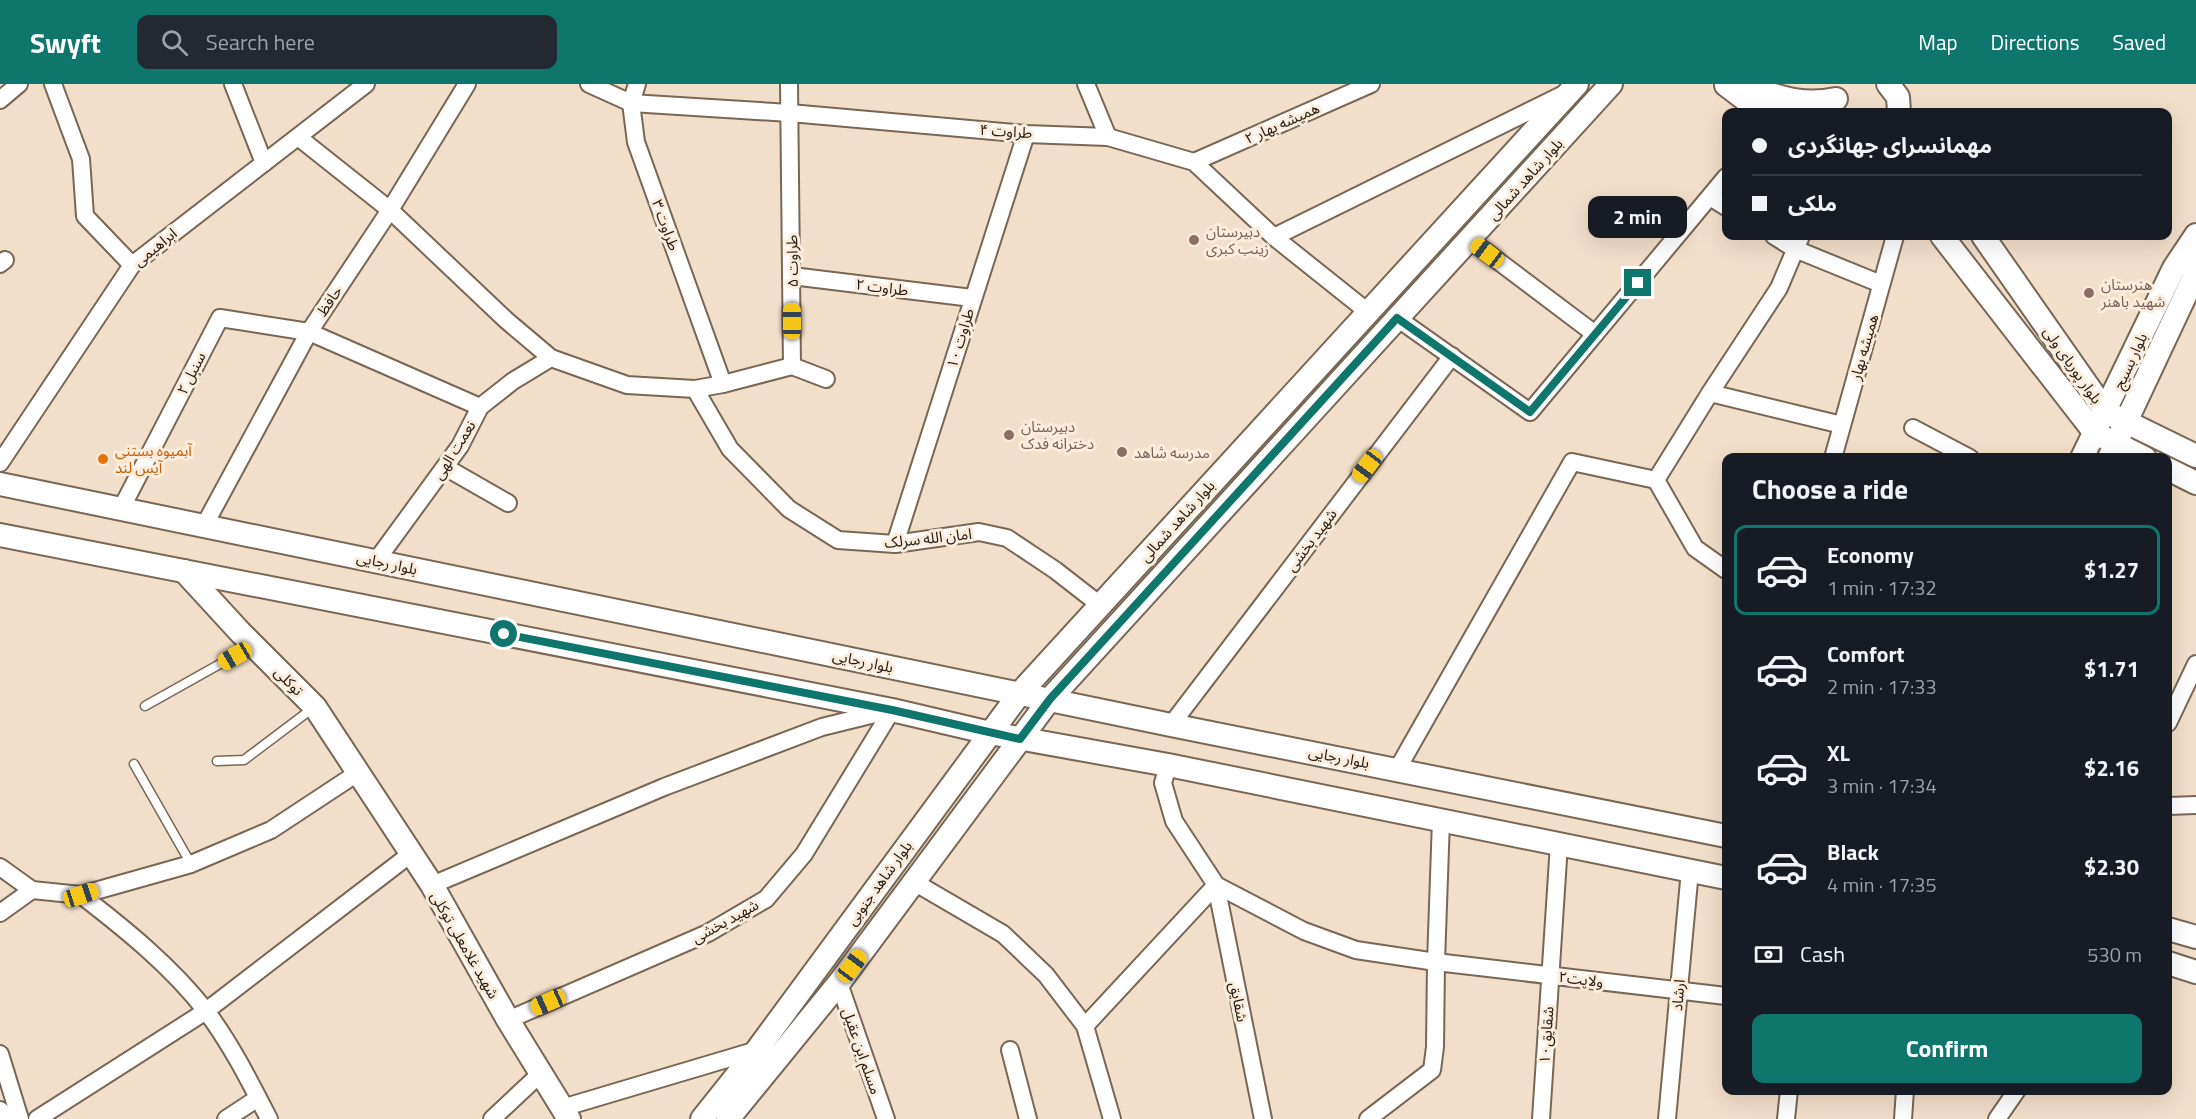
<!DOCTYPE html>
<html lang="en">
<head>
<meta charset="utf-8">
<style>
  body { margin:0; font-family:"Titillium Web","Noto Sans Arabic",sans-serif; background:#242831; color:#f1f3f6; height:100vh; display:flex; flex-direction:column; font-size:22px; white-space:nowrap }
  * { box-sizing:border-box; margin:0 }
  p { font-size:20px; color:#9ea1a6 }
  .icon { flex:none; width:33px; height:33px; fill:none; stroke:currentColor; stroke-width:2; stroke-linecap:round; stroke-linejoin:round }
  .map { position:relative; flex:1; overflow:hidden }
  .sheet { position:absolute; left:1722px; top:369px; width:450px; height:642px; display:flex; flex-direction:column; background:#171b24; border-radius:12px; box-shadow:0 6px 24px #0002 }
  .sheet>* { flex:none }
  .hud { position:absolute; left:1722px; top:24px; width:450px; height:132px; border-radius:12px; box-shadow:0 6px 24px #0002; display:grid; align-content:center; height:132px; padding:0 30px; background:#171b24 }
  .end { position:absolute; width:27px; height:27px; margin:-14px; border:8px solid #0f766e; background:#fff; box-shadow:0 0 0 3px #fff }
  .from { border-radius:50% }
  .bubble { position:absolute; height:42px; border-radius:12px; background:#171b24; box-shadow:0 6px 24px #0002; font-size:20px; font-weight:700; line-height:42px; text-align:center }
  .car { position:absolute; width:18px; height:36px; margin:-18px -9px; border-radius:8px; box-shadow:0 0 4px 2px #0007; background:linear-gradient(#f5c518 24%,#345 0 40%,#f5c518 0 76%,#345 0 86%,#f5c518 0) }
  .hud b { display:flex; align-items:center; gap:21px; height:57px; font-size:22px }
  .hud b+b { border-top:2px solid #363941 }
  .hud i { width:15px; height:15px; background:#f1f3f6 }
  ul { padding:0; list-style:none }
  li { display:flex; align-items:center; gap:18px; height:90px; margin:0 12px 9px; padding:0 18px; border:3px solid transparent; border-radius:12px }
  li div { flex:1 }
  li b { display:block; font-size:22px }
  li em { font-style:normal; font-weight:700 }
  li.active { border-color:#0f766e }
  li>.icon { width:54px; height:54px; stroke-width:1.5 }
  h2 { padding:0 30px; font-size:27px; line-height:72px }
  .pay { display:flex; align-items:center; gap:15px; height:66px; padding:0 30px; font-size:22px }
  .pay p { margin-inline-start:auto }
  .button { display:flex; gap:12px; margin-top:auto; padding:12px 30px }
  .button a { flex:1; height:69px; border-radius:12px; background:#0f766e; color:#fff; font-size:24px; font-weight:700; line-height:69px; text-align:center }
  header { display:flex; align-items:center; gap:36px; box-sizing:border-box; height:84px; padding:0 30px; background:#0f766e; color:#fff }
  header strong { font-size:28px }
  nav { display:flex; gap:33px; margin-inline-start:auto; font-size:21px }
  .search { width:420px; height:54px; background:#242831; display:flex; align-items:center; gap:15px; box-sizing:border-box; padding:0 21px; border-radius:12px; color:#9ea1a6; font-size:22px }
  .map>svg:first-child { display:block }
</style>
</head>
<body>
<header>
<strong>Swyft</strong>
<div class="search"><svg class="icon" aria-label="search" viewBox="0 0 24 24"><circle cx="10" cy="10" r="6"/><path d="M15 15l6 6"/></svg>Search here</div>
<nav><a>Map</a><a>Directions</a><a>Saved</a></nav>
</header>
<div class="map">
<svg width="2196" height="1035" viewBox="0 0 2196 1035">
  <rect width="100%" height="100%" fill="#f2dfca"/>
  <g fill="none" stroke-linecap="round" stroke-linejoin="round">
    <defs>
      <g id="lane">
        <path d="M145,622L252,562"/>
        <path d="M217,677L244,676L313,624"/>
        <path d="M134,680L191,780"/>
      </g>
      <g id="street">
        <path d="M53,0L81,75L85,132L132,181"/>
        <path d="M233,0L264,79"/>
        <path d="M589,0L631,19L790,29L1026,50L1108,53L1194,78L1274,153L1368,228"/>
        <path d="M1086,0L1108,53"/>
        <path d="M0,16L19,0"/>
        <path d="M298,53L390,126L506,236L551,274L627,301L695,305L723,300L636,58L631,19L637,0"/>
        <path d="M1194,78L1371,0"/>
        <path d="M1710,113L1726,123"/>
        <path d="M1774,152L1795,165L1881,200"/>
        <path d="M1274,153L1564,10"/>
        <path d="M1469,155L1595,250"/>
        <path d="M0,180L5,176"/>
        <path d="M792,192L972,214"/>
        <path d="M1397,234L1530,328L1726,93"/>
        <path d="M792,282L826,295"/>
        <path d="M723,300L792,282L789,0"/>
        <path d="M695,305L730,365L789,425L838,456L895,460L979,448L1007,454L1055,486L1100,521"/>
        <path d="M1710,309L1842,341"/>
        <path d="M1913,344L1970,374"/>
        <path d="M1833,374L1895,152"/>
        <path d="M0,379L132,181L366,0"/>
        <path d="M445,383L508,419"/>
        <path d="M121,425L220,234L309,248L480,323"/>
        <path d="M204,442L309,248L390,126L467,0"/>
        <path d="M895,460L1026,50"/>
        <path d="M376,477L460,362L480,323L513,297L551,274"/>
        <path d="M1726,486L1695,464L1656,396L1710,309L1779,204L1801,152"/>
        <path d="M2168,639L2196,580"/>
        <path d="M1171,641L1452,272"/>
        <path d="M1168,681L1163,699L1174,737L1216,801L1304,847L1356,866L1436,878L1726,912"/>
        <path d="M1398,684L1572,378L1656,396"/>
        <path d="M2168,722L2196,721"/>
        <path d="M0,783L32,806L81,811L191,780L271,746L359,688"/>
        <path d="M914,798L1003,850L1046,891L1085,942L1112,1035"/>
        <path d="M432,801L664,703L822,643L887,627"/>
        <path d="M1216,801L1263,1035"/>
        <path d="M81,811C125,845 171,882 206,927C231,960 250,998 269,1035"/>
        <path d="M0,829L32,806"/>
        <path d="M839,899L886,1035"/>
        <path d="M508,936L708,849L766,815L804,770L892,626"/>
        <path d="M1085,942L1216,801"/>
        <path d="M1010,966L1028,1035"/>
        <path d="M0,970L20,1035"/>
        <path d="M562,1024L757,966"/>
        <path d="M0,1026L11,1035"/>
        <path d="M37,1035L206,927L412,769"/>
        <path d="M226,1035L258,1014"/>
        <path d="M492,1035L540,990"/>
        <path d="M1368,1035L1432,986L1435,963L1436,878L1441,736"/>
        <path d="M1541,1035L1559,760"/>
        <path d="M1667,1035L1690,786"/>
        <path d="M1786,1035L1789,1006"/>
        <path d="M1903,1035L1905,1006"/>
        <path d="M1997,1035L2017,1006"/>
      </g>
      <g id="secondary">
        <path d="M1740,0C1775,11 1799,23 1836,15"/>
        <path d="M1888,0L1898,13L1899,28"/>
        <path d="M1726,1L1755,23L1775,28"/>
        <path d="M1942,152L2095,349L2145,374"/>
        <path d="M1983,152L2106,328L2196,372"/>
        <path d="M2082,374L2174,184L2196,151"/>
        <path d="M2109,374L2194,193L2196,158"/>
        <path d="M2168,385L2196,399"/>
        <path d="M0,400L1171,641L1726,752"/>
        <path d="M0,451L892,626L990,649L1168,681L1726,794"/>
        <path d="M184,487L240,548L315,623L432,801L508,936L569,1035"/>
        <path d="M2168,845L2196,853"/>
        <path d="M2168,879L2196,888"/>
        <path d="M702,1035L757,966L1020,609L1577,0"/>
        <path d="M728,1035L839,899L1050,615L1611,0"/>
      </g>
    </defs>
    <use href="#lane" stroke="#786755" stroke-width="11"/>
    <use href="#street" stroke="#786755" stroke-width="20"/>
    <use href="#secondary" stroke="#786755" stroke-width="26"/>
    <use href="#lane" stroke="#fff" stroke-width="8"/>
    <use href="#street" stroke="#fff" stroke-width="16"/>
    <use href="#secondary" stroke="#fff" stroke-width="22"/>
  </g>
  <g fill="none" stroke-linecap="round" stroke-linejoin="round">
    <path stroke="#0f766e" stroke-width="8" d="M504,550L892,626L1020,655L1050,615L1397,234L1530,328L1638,199"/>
  </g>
  <g fill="#8d6e63" stroke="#fcecdc" stroke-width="2">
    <circle cx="1194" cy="156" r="6"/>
    <circle cx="2089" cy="209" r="6"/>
    <circle cx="1009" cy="351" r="6"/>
    <circle cx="1122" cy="368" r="6"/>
  </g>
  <circle fill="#e8710a" stroke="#fcecdc" stroke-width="2" cx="103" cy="375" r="6"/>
  <g text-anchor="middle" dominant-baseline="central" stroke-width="6" stroke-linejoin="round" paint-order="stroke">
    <g font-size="15" fill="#211a13" stroke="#fcecdc">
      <text transform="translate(1282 39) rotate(-24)">همیشه بهار ۲</text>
      <text transform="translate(1006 47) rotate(4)">طراوت ۴</text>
      <text transform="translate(1525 95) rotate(-48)">بلوار شاهد شمالی</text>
      <text transform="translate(666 141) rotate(70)">طراوت ۳</text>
      <text transform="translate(155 163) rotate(-39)">ابراهیمی</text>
      <text transform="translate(792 177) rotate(-91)">طراوت ۵</text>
      <text transform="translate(882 203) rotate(7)">طراوت ۲</text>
      <text transform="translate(329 217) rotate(-56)">حافظ</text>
      <text transform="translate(960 254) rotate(-73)">طراوت ۱۰</text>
      <text transform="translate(1864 263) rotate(-74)">همیشه بهار</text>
      <text transform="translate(2130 277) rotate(-65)">بلوار بسیج</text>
      <text transform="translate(2073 281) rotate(55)">بلوار پوریای ولی</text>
      <text transform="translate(191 289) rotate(-63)">سنبل ۲</text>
      <text transform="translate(454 366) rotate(-58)">نعمت الهی</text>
      <text transform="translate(1177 437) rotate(-48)">بلوار شاهد شمالی</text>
      <text transform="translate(928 454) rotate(-6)">امان الله سرلک</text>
      <text transform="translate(1311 456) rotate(-53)">شهید بخشی</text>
      <text transform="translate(387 479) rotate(12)">بلوار رجایی</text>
      <text transform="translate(863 577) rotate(12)">بلوار رجایی</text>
      <text transform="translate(289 597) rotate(45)">توکلی</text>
      <text transform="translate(1339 673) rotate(11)">بلوار رجایی</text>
      <text transform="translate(879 799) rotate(-54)">بلوار شاهد جنوبی</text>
      <text transform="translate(725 837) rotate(-29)">شهید بخشی</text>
      <text transform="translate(465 861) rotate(60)">شهید غلامعلی توکلی</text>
      <text transform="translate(1581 895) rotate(7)">ولایت۲</text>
      <text transform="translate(1678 911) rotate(-85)">ارشاد</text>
      <text transform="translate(1239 918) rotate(79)">شقایق</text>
      <text transform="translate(1546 951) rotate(-86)">شقایق۱۰</text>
      <text transform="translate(862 967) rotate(71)">مسلم ابن عقیل</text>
    </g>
    <g font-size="15" fill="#785e54" stroke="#fcecdc" text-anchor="start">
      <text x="1206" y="147">دبیرستان<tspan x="1206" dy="17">زینب کبری</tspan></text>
      <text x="2101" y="200">هنرستان<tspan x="2101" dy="17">شهید باهنر</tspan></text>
      <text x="1021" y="342">دبیرستان<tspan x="1021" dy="17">دخترانه فدک</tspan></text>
      <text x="1134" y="368">مدرسه شاهد</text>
    </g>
    <g font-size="15" fill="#c56008" stroke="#fcecdc" text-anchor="start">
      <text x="115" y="366">آبمیوه بستنی<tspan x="115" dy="17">آیس لند</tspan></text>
    </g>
  </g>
</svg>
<i class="end from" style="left:504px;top:550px"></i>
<i class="end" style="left:1638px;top:199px"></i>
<div class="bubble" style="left:1588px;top:112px;width:99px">2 min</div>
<i class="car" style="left:1487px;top:169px;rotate:307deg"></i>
<i class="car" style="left:792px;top:237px;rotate:0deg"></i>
<i class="car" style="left:1367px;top:382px;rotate:217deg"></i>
<i class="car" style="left:235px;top:572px;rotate:240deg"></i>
<i class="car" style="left:81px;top:811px;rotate:72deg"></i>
<i class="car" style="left:852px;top:882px;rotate:37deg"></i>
<i class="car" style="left:548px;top:918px;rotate:246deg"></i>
<div class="hud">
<b><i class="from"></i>مهمانسرای جهانگردی</b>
<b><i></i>ملکی</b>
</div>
<section class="sheet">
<h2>Choose a ride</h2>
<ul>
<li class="active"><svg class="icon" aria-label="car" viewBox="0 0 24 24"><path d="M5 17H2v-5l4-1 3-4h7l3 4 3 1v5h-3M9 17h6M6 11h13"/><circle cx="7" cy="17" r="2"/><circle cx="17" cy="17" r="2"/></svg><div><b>Economy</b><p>1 min · 17:32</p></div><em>$1.27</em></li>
<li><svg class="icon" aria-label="car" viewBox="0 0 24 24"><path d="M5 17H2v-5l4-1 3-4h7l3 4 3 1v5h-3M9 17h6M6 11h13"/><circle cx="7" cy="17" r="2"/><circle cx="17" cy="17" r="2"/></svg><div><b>Comfort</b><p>2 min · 17:33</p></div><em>$1.71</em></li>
<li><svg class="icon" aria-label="car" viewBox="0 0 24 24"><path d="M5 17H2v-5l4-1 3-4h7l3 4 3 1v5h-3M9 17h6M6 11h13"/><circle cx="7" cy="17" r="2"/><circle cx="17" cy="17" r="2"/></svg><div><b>XL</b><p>3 min · 17:34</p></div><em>$2.16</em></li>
<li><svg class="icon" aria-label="car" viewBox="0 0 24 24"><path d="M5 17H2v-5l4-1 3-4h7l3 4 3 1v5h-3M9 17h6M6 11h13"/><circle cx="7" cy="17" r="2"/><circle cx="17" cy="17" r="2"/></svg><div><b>Black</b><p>4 min · 17:35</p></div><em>$2.30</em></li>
</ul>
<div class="pay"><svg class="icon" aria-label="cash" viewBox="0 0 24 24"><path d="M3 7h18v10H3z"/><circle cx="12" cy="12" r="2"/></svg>Cash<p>530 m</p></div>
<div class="button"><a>Confirm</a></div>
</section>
</div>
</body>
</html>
